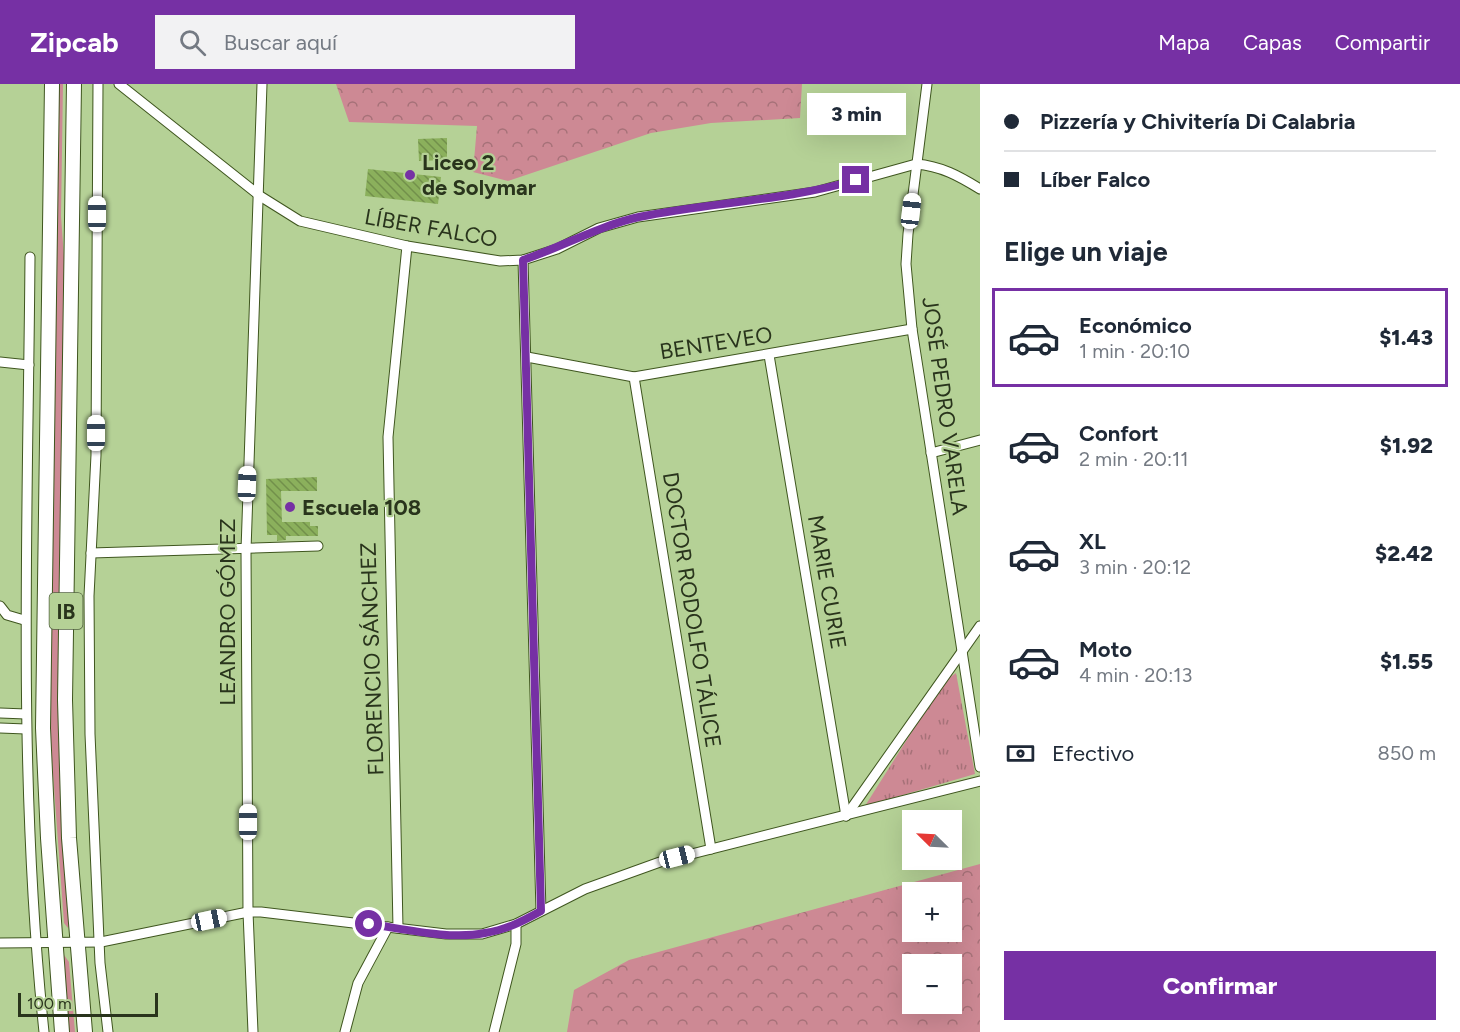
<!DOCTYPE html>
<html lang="es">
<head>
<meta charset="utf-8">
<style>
  body { margin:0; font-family:Figtree,sans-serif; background:#f2f2f3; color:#1f2937; height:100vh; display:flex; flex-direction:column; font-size:22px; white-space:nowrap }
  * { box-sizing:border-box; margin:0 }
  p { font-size:20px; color:#747a83 }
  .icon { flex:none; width:33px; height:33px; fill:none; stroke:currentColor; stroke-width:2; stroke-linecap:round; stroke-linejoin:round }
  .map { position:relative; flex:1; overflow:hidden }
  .panel { display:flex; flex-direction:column; background:#fff; width:480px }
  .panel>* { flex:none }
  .guide { display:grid; align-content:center; height:132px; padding:0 24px; background:#fff }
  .needle { width:39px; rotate:294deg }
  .tools { position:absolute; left:902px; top:726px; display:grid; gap:12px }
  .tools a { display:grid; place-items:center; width:60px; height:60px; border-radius:0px; background:#fff; box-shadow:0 6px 24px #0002; font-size:30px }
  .scale { position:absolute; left:18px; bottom:15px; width:140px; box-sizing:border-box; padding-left:6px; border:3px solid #29341c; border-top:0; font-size:16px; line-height:21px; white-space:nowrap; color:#29341c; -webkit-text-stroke:4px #b5d196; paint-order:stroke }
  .end { position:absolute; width:27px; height:27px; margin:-14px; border:8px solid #7630a4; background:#fff; box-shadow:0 0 0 3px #fff }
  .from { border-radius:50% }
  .bubble { position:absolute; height:42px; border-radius:0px; background:#fff; box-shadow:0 6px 24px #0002; font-size:20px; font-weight:800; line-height:42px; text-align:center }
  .car { position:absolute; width:18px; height:36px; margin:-18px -9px; border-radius:8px; box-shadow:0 0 4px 2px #0007; background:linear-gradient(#fff 24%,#345 0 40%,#fff 0 76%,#345 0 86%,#fff 0) }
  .guide b { display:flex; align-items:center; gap:21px; height:57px; font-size:22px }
  .guide b+b { border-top:2px solid #e0e1e3 }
  .guide i { width:15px; height:15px; background:#1f2937 }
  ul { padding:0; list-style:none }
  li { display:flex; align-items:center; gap:18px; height:99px; margin:0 12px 9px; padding:0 12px; border:3px solid transparent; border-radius:0px }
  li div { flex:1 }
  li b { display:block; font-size:22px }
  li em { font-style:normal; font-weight:800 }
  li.current { border-color:#7630a4 }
  li>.icon { width:54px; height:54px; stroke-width:1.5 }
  h2 { padding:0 24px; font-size:27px; line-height:72px }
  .pay { display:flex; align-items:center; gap:15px; height:66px; padding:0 24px; font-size:22px }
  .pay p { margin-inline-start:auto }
  .cta { display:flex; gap:12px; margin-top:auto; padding:12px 24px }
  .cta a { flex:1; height:69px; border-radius:0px; background:#7630a4; color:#fff; font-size:24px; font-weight:800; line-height:69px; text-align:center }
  header { display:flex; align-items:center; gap:36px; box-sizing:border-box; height:84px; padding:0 30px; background:#7630a4; color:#fff }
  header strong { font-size:28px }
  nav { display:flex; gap:33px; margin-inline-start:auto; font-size:21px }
  .search { width:420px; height:54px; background:#f2f2f3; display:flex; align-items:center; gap:15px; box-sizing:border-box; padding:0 21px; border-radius:0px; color:#747a83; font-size:22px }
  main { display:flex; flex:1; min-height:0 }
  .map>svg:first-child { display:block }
</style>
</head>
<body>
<header>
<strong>Zipcab</strong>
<div class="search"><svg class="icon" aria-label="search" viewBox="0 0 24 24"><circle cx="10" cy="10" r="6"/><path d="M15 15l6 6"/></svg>Buscar aquí</div>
<nav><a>Mapa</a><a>Capas</a><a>Compartir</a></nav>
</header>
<main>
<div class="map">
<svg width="980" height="948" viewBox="0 0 980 948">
  <defs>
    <pattern id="forest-crowns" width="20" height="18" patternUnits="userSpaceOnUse" patternTransform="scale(1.5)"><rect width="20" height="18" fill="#cd8994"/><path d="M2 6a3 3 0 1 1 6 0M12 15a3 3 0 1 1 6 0" fill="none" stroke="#a67178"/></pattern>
    <pattern id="park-tufts" width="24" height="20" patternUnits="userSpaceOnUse" patternTransform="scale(1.5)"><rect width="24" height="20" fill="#cd8994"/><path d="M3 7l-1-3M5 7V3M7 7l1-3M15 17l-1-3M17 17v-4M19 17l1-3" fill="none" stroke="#a67178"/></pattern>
    <pattern id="building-back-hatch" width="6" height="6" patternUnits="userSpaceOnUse" patternTransform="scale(1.5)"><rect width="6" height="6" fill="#8bb05c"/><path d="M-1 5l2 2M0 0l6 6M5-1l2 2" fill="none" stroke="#72904b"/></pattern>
  </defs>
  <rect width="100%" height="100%" fill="#b5d196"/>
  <g fill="#cd8994">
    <path d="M57,0H63L61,132L66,201L70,838L68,844L64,839L48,622Z"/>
    <path d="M64,871L69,878L75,948H68L62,880Z"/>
  </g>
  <g fill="url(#forest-crowns)" fill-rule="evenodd">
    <path d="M336,0H802L800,34L711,39L651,49L508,97L473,88L477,42L349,38Z"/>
    <path d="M980,780V948H567L574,906L629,876ZM912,808H951V848H912ZM912,880H951V920H912Z"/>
  </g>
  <path fill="url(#park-tufts)" d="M956,589L975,690L865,722L925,627L949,594Z"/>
  <g fill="url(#building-back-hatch)">
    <path d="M447,54V76L419,77L418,55Z"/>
    <path d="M368,85L441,93L438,120L365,112Z"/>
    <path d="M317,393V407H281L282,438H310V442H318V452H286V456L277,457V451H267L266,395Z"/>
  </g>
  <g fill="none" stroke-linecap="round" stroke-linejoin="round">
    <defs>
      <g id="minor">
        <path d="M98,0L96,371L89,512L90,650L100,879L108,948"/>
        <path d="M119,0L260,112L300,137L407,162L500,177L523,176L557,165L599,144L638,133L815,108L916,80C941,82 959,92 980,105"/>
        <path d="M927,0L908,150L906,180L912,245L980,683"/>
        <path d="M30,173C28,432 17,690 44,948"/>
        <path d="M523,176L541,827"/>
        <path d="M769,271L846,732"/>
        <path d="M527,273L634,293L912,245"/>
        <path d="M0,278L29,281"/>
        <path d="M634,293L711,765"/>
        <path d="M931,369L980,356"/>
        <path d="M91,469L318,462"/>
        <path d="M0,522L7,531L24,536"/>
        <path d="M0,629L26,630"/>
        <path d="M0,644L26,645"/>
        <path d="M846,732L980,542"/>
        <path d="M398,844L388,353L407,162"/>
        <path d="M0,859L101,858L248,828H261L446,850H482L516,840L585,805L660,778L980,697"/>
        <path d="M253,948L248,828L246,466L262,0"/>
        <path d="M345,948L358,899L388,843"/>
        <path d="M494,948L516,860V840"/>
      </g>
      <g id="highway">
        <path d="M52,0L43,644L48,754L62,948"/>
        <path d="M74,0L65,616L69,754L85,948"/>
      </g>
    </defs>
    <use href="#minor" stroke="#3f561f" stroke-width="11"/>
    <use href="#highway" stroke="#3f561f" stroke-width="16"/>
    <use href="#minor" stroke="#fff" stroke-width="9"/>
    <use href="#highway" stroke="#fff" stroke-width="14"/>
  </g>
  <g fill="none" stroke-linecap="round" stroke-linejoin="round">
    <path stroke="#7630a4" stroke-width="8" d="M369,840C405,845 449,856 485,849C506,846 523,837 541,827L523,176C562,163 598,142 639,133C711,118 785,117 856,96"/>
  </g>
  <g fill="#7630a4" stroke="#b5d196" stroke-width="2">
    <circle cx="410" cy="91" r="6"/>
    <circle cx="290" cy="423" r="6"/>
  </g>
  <g text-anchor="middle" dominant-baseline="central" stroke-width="4.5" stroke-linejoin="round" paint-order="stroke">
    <rect fill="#b5d196" stroke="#536341" stroke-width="1.5" x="49.5" y="509" width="33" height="36" rx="4.5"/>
    <g font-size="21" font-weight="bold" fill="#29341c">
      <text x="66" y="527">IB</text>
    </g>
    <g font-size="22" font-weight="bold" fill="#29341c" stroke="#b5d196" text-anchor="start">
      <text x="422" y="78">Liceo 2<tspan x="422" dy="25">de Solymar</tspan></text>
      <text x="302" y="423">Escuela 108</text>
    </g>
    <g font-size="22" fill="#29341c" stroke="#b5d196">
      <text transform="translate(431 144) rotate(10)">LÍBER FALCO</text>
      <text transform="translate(716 259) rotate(-9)">BENTEVEO</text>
      <text transform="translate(945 322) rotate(82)">JOSÉ PEDRO VARELA</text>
      <text transform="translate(827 498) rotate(80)">MARIE CURIE</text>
      <text transform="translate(692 526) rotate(81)">DOCTOR RODOLFO TÁLICE</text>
      <text transform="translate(227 528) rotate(-90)">LEANDRO GÓMEZ</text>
      <text transform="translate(372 575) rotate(-92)">FLORENCIO SÁNCHEZ</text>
    </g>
  </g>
</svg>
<div class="tools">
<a><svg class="needle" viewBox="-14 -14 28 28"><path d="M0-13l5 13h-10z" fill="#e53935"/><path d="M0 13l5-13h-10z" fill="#747a83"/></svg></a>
<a>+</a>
<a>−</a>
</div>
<div class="scale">100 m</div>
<i class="end from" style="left:369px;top:840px"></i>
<i class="end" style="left:856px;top:96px"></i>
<div class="bubble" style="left:807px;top:9px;width:99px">3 min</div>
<i class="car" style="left:911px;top:127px;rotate:7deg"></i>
<i class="car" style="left:97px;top:130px;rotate:0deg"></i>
<i class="car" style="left:96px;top:349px;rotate:0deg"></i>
<i class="car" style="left:247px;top:400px;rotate:2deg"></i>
<i class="car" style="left:248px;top:738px;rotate:0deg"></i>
<i class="car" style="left:677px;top:773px;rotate:76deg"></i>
<i class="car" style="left:209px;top:836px;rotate:78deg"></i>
</div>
<section class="panel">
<div class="guide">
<b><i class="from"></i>Pizzería y Chivitería Di Calabria</b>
<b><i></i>Líber Falco</b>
</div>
<h2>Elige un viaje</h2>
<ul>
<li class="current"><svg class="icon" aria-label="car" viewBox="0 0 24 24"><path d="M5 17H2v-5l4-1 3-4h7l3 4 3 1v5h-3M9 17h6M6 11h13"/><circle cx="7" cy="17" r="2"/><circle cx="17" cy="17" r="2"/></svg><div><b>Económico</b><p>1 min · 20:10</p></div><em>$1.43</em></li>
<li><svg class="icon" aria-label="car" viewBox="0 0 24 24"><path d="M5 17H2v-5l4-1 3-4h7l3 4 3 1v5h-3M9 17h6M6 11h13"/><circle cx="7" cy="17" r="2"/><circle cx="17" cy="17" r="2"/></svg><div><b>Confort</b><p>2 min · 20:11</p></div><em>$1.92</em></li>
<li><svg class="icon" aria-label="car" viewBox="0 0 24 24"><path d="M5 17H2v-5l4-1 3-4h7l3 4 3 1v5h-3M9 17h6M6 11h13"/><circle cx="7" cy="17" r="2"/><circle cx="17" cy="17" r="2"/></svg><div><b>XL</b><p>3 min · 20:12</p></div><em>$2.42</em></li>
<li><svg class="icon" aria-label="car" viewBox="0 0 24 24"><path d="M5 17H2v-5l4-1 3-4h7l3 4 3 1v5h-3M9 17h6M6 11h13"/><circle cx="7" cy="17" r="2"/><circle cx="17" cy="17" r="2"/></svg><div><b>Moto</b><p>4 min · 20:13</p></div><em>$1.55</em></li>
</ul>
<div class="pay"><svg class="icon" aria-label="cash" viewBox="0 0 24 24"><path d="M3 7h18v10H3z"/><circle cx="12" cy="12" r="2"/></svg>Efectivo<p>850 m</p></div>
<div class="cta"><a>Confirmar</a></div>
</section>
</main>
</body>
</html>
